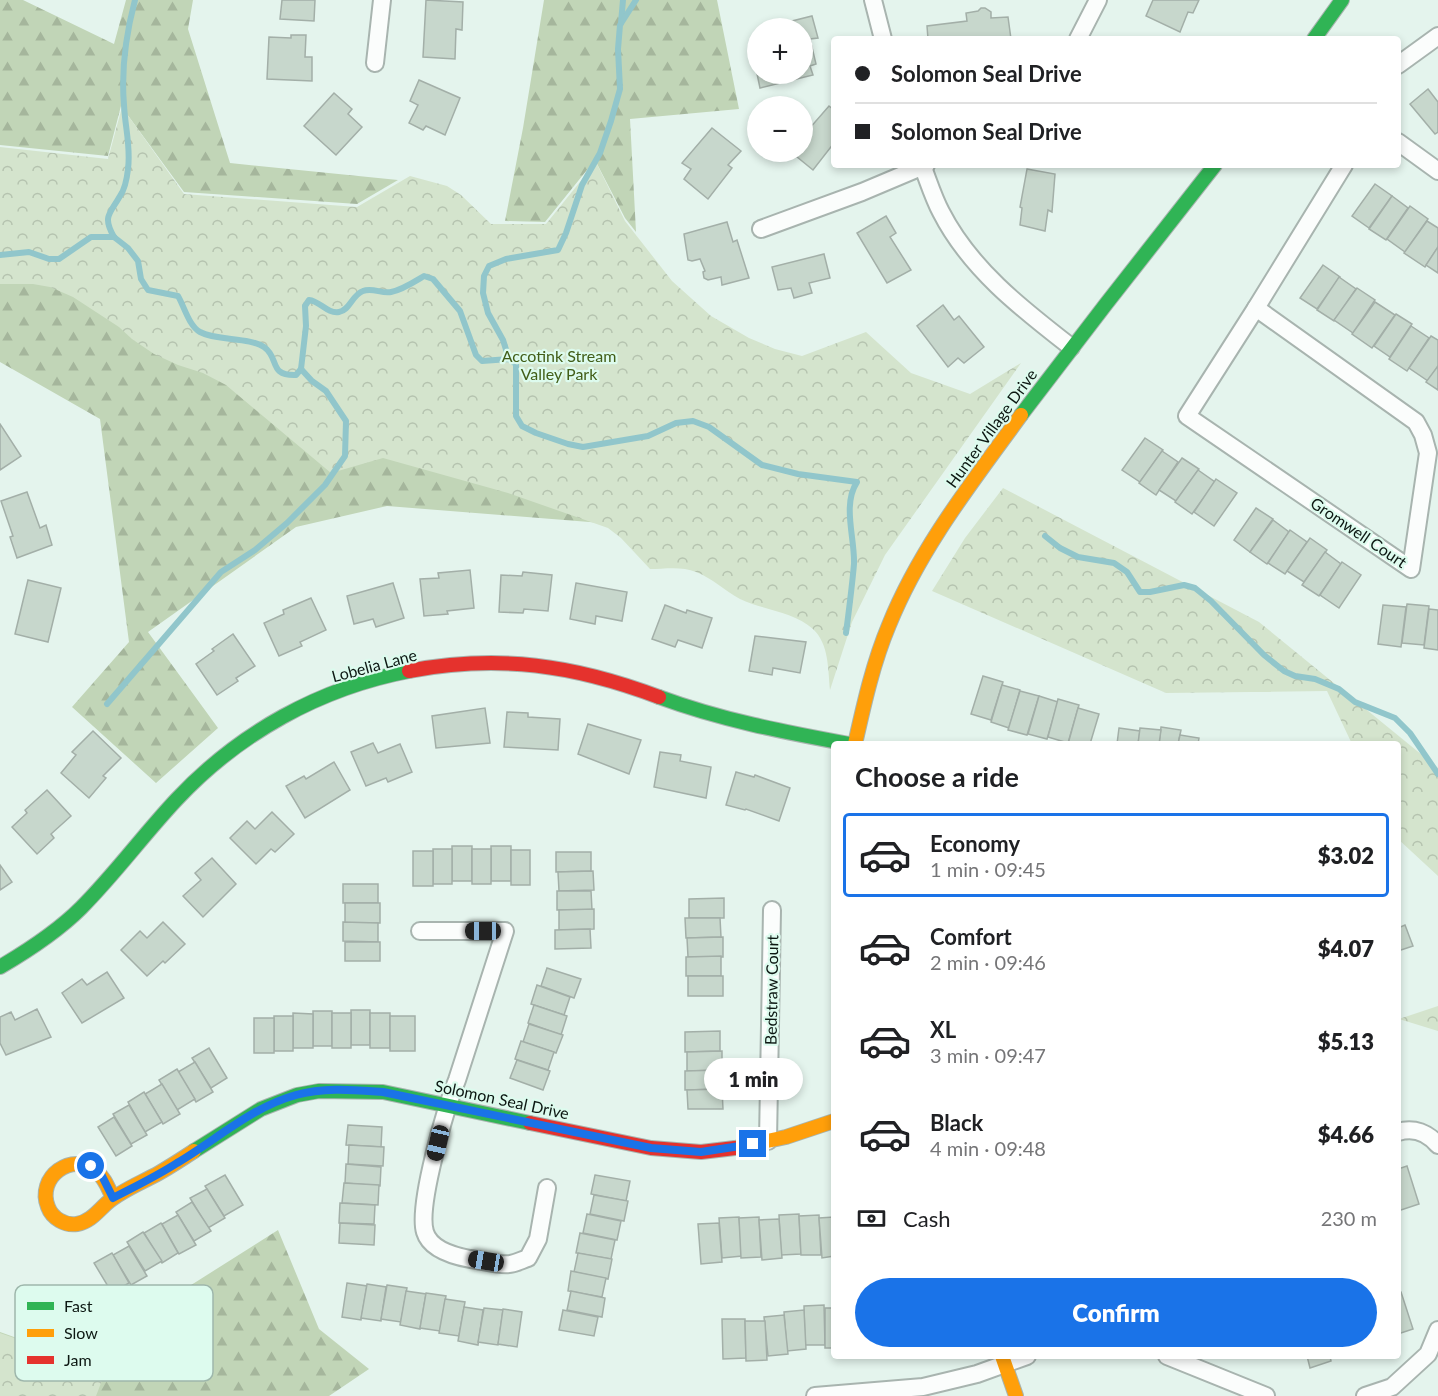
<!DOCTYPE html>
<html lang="en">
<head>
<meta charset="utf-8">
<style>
  body { margin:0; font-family:Lato,sans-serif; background:#f6f6f6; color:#202124; height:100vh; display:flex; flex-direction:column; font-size:22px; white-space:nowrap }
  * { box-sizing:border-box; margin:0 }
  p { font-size:20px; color:#757577 }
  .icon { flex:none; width:33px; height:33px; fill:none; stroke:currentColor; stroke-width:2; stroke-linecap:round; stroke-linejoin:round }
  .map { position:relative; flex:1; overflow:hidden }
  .details { position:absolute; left:831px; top:741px; width:570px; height:618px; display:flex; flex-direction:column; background:#fff; border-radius:6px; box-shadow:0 3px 9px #0003 }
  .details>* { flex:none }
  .guide { position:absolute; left:831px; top:36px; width:570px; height:132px; border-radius:6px; box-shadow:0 3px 9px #0003; display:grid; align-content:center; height:132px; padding:0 24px; background:#fff }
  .tools { position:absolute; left:747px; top:18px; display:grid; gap:12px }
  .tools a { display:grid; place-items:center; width:66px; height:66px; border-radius:50%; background:#fff; box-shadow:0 3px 9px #0003; font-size:30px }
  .end { position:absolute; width:27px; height:27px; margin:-14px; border:8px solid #1a73e8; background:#fff; box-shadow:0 0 0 3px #fff }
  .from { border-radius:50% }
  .bubble { position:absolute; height:42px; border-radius:21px; background:#fff; box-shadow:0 3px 9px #0003; font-size:20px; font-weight:800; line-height:42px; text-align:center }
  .car { position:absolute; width:18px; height:36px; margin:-18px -9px; border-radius:8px; box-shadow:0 0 4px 2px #0007; background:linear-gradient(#222 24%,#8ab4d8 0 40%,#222 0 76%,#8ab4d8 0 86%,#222 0) }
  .guide b { display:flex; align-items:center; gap:21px; height:57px; font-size:22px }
  .guide b+b { border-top:2px solid #e0e0e0 }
  .guide i { width:15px; height:15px; background:#202124 }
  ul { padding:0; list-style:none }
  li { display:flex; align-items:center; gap:18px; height:84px; margin:0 12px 9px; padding:0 12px; border:3px solid transparent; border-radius:6px }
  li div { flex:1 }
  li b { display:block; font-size:22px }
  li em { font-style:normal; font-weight:800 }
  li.selected { border-color:#1a73e8 }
  li>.icon { width:54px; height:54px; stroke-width:1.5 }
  h2 { padding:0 24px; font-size:27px; line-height:72px }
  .pay { display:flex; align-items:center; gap:15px; height:66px; padding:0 24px; font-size:22px }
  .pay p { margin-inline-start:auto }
  .button { display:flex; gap:12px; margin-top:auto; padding:12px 24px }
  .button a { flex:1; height:69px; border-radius:36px; background:#1a73e8; color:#fff; font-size:24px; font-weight:800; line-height:69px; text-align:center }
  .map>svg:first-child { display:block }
</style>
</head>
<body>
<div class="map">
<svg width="1438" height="1396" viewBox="0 0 1438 1396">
  <defs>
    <pattern id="forest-firs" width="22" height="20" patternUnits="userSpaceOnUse" patternTransform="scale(1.5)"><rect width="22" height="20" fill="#c1d5b7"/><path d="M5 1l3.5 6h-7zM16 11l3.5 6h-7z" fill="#a5b69c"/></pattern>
    <pattern id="park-crowns" width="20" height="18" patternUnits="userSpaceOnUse" patternTransform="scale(1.5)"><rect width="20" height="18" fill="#d4e4cd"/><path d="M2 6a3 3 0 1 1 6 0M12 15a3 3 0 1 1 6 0" fill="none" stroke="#b5c3af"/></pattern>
  </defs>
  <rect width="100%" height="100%" fill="#e4f4ed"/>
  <g fill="url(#forest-firs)">
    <path d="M0,0H23L114,44L126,0H193L188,29L230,163L398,180L357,204L184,192L121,106L108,156L0,145Z"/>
    <path d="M544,0H717L739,109L630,119L636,232L625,218L595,160L545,222L505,221L523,128Z"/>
    <path d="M0,281H32L57,287L194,367L382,455L454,474L602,523L387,506L296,527L148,632L218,728L156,783L72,707L129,642L100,419L0,362Z"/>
    <path d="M278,1230L319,1329L369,1369L329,1396H0V1332L56,1352L128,1325Z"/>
  </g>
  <g fill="url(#park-crowns)">
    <path d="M122,107L184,194L357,207L410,176L447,186L461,195L491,224H546L596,162L625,221L672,281L711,316L749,338L775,349L802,356L866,332L911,373L970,394L1021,363L885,555L852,622L830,690C828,669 829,644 813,629C793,611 763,610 740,599C725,591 712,578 696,572C682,566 664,569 650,569L621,538L608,528L508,493L383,458L331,473L226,385L203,373L178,365L154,354L132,339L119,327L73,297L50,287L33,284H0V147L108,159Z"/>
    <path d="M1003,488L1259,622L1438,768V876L1398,839V744H1352L1327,691L1166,693L932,591L965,538Z"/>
    <path d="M1438,1006V1031L1399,1019Z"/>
    <path d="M0,1333L106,1370L96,1396H0Z"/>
  </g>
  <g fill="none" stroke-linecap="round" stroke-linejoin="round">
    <g stroke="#91c6cb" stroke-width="6">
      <path d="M621,23L623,0"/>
      <path d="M114,237C102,216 110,214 120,196C125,189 127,178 128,169C131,147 125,127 124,105C121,70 126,34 135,0"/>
      <path d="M0,255L29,252L49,259H59L91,237H114L128,248L138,261L141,279L148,290L178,296C184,306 189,326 200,332C217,341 249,337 264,347C280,358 268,376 296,375L301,369L306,326L305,306L309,300C320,301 327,314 339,312C350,310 352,295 363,291C372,287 382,294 391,292C402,290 414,282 424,276L433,279L460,311L476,355L482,361L509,359L516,364V416L522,426L536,433L568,444L583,447L648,436L676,423L693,421L709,427L762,465L798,474L857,482C842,505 855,538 854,564C852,587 849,610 846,633"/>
      <path d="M509,359L503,340L488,313L483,293L484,276L489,266L506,259L558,250L566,233L582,185L600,153L611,121L620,89L618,49L620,25L636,0"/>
      <path d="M1045,536L1060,548L1078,557L1114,563L1127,572L1140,592H1150L1184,585L1195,588L1211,601L1264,655L1284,671L1295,676L1315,679L1339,689L1355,702L1395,718L1410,733L1438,774"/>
      <path d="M107,704L221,572L255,550L287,523L325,485L345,456L346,421L326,391L312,381L301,369"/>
    </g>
  </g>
  <g fill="#c7d7cc" stroke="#a3afa8" stroke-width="1.5">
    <path d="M282,0H315L314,21L280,19Z"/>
    <path d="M426,0L463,2L462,30L456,29L455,59L423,57Z"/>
    <path d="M1153,0H1199L1193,13L1188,12L1180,32L1146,16Z"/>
    <path d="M981,8H985L991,12V18L1008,17L1011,39H928L927,26L967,21L966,13L978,11Z"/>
    <path d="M812,16L818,38L810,39L816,64L810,66L813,75L760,88L756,69H758V74H802V28H764Z"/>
    <path d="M291,35H306L305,57H312V81L267,79L269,37L291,38Z"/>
    <path d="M419,80L460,98L445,135L426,126L423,130L409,123L418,105L410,101Z"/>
    <path d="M1428,89L1438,102V132L1435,134L1410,104Z"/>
    <path d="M334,93L352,109L348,114L362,127L336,155L304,126Z"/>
    <path d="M829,106L834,110V143L813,170L791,152H802V137Z"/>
    <path d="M712,128L741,151L728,165L732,168L708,199L684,179L691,169L682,163Z"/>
    <path d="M1027,169L1055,174L1052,212L1048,210L1045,231L1020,225L1022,208L1020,207Z"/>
    <path d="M1375,184L1392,196L1369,228L1352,216Z"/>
    <path d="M1392,196L1408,208L1386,240L1369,229Z"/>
    <path d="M1410,206L1428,219L1405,252L1387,239Z"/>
    <path d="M886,216L896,233L890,237L911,270L887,283L857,233Z"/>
    <path d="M1427,221L1438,228V247L1425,267L1404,253Z"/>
    <path d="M727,222L733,242L737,240L749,278L722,285L721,277L708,280L704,278L703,272L705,271L700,259L692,261L688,260L684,234Z"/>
    <path d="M1438,247V273L1426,265Z"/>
    <path d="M824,254L830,278L809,283L812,293L794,298L791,288L778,290L772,267Z"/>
    <path d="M1323,265L1340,277L1317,309L1300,298Z"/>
    <path d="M1339,277L1356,289L1334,321L1317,310Z"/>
    <path d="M1357,288L1375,300L1353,333L1334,320Z"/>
    <path d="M1375,302L1395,315L1372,348L1352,334Z"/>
    <path d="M943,305L954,320L959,316L984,347L964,363L958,358L948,367L917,326Z"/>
    <path d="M1396,314L1412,324L1390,357L1374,346Z"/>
    <path d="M1411,326L1429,338L1407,371L1389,359Z"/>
    <path d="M1431,336L1438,340V366L1428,381L1409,368Z"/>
    <path d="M1438,366V390L1426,382Z"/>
    <path d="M0,424L21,456L0,470Z"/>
    <path d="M1145,438L1163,450L1140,482L1122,470Z"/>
    <path d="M1162,451L1178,462L1156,495L1139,483Z"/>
    <path d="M1182,458L1199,469L1176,501L1159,490Z"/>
    <path d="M1198,470L1215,482L1192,514L1175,502Z"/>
    <path d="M1216,479L1237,493L1214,526L1194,512Z"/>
    <path d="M27,492L40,528L46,525L52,545L17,558L10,537L13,536L1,501Z"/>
    <path d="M1256,508L1273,519L1250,552L1234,540Z"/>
    <path d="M1273,520L1289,532L1267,564L1250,552Z"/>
    <path d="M1290,530L1307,542L1285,574L1268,563Z"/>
    <path d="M1310,538L1327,550L1304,582L1287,571Z"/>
    <path d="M1325,552L1341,564L1319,596L1302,585Z"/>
    <path d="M1342,562L1361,575L1339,608L1320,595Z"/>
    <path d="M470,570L474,608L447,611L448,614L424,616L420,579L439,578L438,573Z"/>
    <path d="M523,572L552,575L548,611L524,609L523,613L499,612L501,575L522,576Z"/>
    <path d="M28,580L61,588L48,642L15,634Z"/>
    <path d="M393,583L404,618L376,627L373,619L354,624L347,596Z"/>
    <path d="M576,583L627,592L622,621L596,616L595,624L570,619Z"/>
    <path d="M311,598L326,630L300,642L302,646L279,656L264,623L284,614L283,610Z"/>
    <path d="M1407,604L1429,606L1424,645L1402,643Z"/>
    <path d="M665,605L686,613L687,610L712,618L702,648L678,640L675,647L652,639Z"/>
    <path d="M1383,605L1406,607L1401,647L1378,644Z"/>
    <path d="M1429,609L1438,610V650L1424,648Z"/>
    <path d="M233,634L255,666L236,678L238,681L217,695L196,664L214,651L212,649Z"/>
    <path d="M755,636L806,642L800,673L773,668L772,675L749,671Z"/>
    <path d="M983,676L1003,682L991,720L971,714Z"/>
    <path d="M1002,685L1020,690L1009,728L991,722Z"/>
    <path d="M1020,691L1039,696L1027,735L1008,730Z"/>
    <path d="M1039,696L1058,702L1047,739L1028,734Z"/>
    <path d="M1058,699L1079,705L1068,743L1048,737Z"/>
    <path d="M485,708L490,743L436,748L432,716Z"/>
    <path d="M1078,708L1099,714L1090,744H1068Z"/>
    <path d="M507,712L528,713V717L560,719L558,750L504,747Z"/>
    <path d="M588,724L641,740L629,774L578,754Z"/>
    <path d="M1161,727L1181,730L1178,744H1159Z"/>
    <path d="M1119,728L1140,731L1138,744H1117Z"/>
    <path d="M1140,728L1161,730L1159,744H1138Z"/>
    <path d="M93,731L121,758L103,776L106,778L89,798L61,773L76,755L72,752Z"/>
    <path d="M1180,735L1199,738L1198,744H1178Z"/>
    <path d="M373,743L378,753L400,744L412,772L388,782L386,778L366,786L351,752Z"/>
    <path d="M660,752L681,755L680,761L711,767L706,798L654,787Z"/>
    <path d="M334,762L350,790L305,818L286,786L304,776L306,779Z"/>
    <path d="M736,772L754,777L755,775L790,788L779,821L746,809L745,810L726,805Z"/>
    <path d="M47,790L71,816L51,834L54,838L37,854L12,827L27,813L25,810Z"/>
    <path d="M272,812L294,834L275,852L271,849L256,864L230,838L247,821L255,829Z"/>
    <rect x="452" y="846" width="20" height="35"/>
    <rect x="491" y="846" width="20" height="35"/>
    <rect x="433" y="849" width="19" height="35"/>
    <rect x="472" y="849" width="19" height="35"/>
    <rect x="511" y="850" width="19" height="35"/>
    <rect x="413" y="851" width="20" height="35"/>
    <path d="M556,852H591V871L556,872Z"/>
    <path d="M212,858L236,884L203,917L183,896L201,880L195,873Z"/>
    <path d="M0,865L12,882L0,890Z"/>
    <path d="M593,871L594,890L559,891L558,872Z"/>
    <rect x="343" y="884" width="35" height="19"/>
    <path d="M557,891H591L592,910H557Z"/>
    <path d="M724,898V918H689V899Z"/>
    <rect x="345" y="903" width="35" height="20"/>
    <path d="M594,909V929L559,930V910Z"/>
    <path d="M685,918H720L721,937L686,938Z"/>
    <path d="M163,922L185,944L165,963L163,961L147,976L121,950L140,931L147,938Z"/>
    <path d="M343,922L378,923V942L343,941Z"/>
    <path d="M1405,925L1413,946L1398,951V928Z"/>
    <path d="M590,929L591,948L555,949V930Z"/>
    <path d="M723,937V957H688L687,938Z"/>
    <rect x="345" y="942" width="35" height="19"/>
    <path d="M721,956V976H686V957Z"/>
    <path d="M547,968L581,979L574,998L541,986Z"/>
    <path d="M107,972L124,998L82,1023L62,993L82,979L87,985Z"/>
    <rect x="688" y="976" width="35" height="20"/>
    <path d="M537,985L570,997L564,1015L531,1004Z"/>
    <path d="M534,1005L567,1016L561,1035L528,1023Z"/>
    <path d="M37,1009L51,1037L6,1055L0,1043V1017L11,1012L15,1020Z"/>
    <rect x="351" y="1010" width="19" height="35"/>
    <rect x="313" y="1011" width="19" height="35"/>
    <path d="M293,1013L313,1014V1048H293Z"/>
    <rect x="332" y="1013" width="19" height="35"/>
    <rect x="370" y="1013" width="20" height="35"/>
    <rect x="274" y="1016" width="19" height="35"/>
    <rect x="390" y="1016" width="25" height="35"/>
    <rect x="254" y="1018" width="20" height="35"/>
    <path d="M529,1024L563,1035L556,1053L523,1042Z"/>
    <path d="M720,1031V1051L685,1052V1032Z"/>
    <path d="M521,1041L554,1052L548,1070L515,1059Z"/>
    <path d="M209,1048L227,1078L211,1088L192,1058Z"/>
    <path d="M722,1051V1070L687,1071V1052Z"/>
    <path d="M517,1060L550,1071L543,1090L510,1078Z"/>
    <path d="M195,1062L213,1092L196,1102L178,1072Z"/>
    <path d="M177,1069L195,1099L177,1110L159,1080Z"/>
    <path d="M720,1070V1089L685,1090V1071Z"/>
    <path d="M162,1084L180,1114L163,1124L145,1094Z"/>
    <path d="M722,1089L723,1109H688L687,1090Z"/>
    <path d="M144,1092L162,1122L145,1132L128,1102Z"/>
    <path d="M129,1105L147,1135L131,1144L113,1114Z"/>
    <path d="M114,1117L132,1146L116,1156L98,1127Z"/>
    <path d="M348,1125L382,1127L381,1147L346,1145Z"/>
    <path d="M349,1145L384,1147L383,1166L348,1164Z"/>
    <path d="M346,1164L381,1167L380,1186L345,1183Z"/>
    <path d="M1407,1166L1419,1204L1398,1211V1169Z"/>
    <path d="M225,1175L243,1205L224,1216L205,1186Z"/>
    <path d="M595,1175L630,1181L626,1201L591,1194Z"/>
    <path d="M344,1183L379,1185L378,1205L342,1203Z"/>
    <path d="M207,1189L225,1218L208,1228L190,1198Z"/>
    <path d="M594,1195L628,1201L624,1221L590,1214Z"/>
    <path d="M192,1202L211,1231L194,1241L176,1212Z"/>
    <path d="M340,1203L375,1205L374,1224L339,1223Z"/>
    <path d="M587,1214L621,1221L617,1240L583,1233Z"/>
    <path d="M799,1214L801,1254L781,1255L779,1215Z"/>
    <path d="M178,1215L196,1245L179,1254L162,1224Z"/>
    <path d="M819,1215L821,1255H801L799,1216Z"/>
    <path d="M739,1217L742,1256L722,1258L719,1218Z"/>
    <path d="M759,1217L761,1257L741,1258L739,1218Z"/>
    <path d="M834,1217V1256L822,1258L819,1218Z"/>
    <path d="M779,1219L782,1258L762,1260L759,1220Z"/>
    <path d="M161,1223L178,1253L162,1263L144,1233Z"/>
    <path d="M340,1223L375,1225L374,1245L339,1243Z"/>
    <path d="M719,1223L722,1262L701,1264L698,1224Z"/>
    <path d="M143,1232L162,1261L145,1271L127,1242Z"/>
    <path d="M580,1233L615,1240L611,1259L576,1253Z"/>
    <path d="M129,1246L147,1276L131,1285L113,1255Z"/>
    <path d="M112,1253L129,1283L112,1293L94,1263Z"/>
    <path d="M578,1253L612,1259L608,1279L574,1272Z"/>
    <path d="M571,1271L606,1278L602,1297L568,1291Z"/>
    <path d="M347,1283L367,1286L361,1320L342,1317Z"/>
    <path d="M367,1284L386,1287L381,1321L361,1318Z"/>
    <path d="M387,1285L407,1288L401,1322L381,1319Z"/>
    <path d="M406,1291L426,1294L420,1329L400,1325Z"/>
    <path d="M571,1291L605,1298L602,1317L567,1310Z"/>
    <path d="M1398,1292H1401L1413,1329L1398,1334Z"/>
    <path d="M426,1293L446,1296L440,1331L420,1328Z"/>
    <path d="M445,1299L465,1302L459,1336L439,1333Z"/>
    <path d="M824,1305L825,1345H805L804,1306Z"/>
    <path d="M464,1307L483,1310L478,1345L458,1341Z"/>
    <path d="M484,1308L503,1310L498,1345L478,1342Z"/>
    <rect x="825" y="1308" width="9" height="40"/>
    <path d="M503,1309L522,1312L517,1347L498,1344Z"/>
    <path d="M563,1310L598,1317L594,1336L559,1330Z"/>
    <path d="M804,1310L806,1349L787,1351L784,1312Z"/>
    <path d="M784,1315L788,1354L768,1356L764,1317Z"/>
    <path d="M722,1319H745L746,1358L723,1359Z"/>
    <path d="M745,1321H765L767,1360L746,1361Z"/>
    <path d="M1307,1356H1330L1331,1361L1310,1368Z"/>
  </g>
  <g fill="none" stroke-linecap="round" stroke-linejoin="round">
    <defs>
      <g id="street">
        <path d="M873,0L883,39"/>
        <path d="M1078,39L1098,0"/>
        <path d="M375,63L382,0"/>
        <path d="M1398,65L1438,36"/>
        <path d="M1398,142L1438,171"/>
        <path d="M922,165C928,180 933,197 941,212C970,269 1022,309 1071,347"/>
        <path d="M761,229L862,192L926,165"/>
        <path d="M1256,308L1416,422L1423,435L1428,453L1411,569L1187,416Z"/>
        <path d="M1256,308L1344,165"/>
        <path d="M420,931H505L457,1080C446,1107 417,1206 425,1232C430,1249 454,1256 470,1259C482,1260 499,1266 510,1264C516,1263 522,1260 528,1258L538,1239L547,1188"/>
        <path d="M1398,1132C1414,1127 1428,1133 1438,1145"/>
        <path d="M768,1141L772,910"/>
        <path d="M1167,1356L1266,1396"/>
        <path d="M815,1396L923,1387L977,1374L1027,1356"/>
        <path d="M1365,1396L1392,1387L1428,1354L1438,1330"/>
      </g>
      <g id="fast">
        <path d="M1314,39L1342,0"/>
        <path d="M1021,415L1106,304L1215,165"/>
        <path d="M659,697C721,720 784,732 849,744"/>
        <path d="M0,967C29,950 57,932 81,908C115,874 144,834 177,799C239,733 320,688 409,671"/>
        <path d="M194,1151L261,1109L297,1095L319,1091L383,1092L530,1123"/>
      </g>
      <g id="slow">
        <path d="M855,744C864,704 873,663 889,625C920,548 973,481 1021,415"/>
        <path d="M735,1148L786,1137L834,1121"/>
        <path d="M113,1198C108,1188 105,1178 96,1171C72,1151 36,1177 48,1207C52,1218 65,1226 77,1224C90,1222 98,1211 107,1203C122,1190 141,1183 159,1173C171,1166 182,1159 194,1151"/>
        <path d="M1002,1356L1016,1396"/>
      </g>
      <g id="jam">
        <path d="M409,671C499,654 574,665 659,697"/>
        <path d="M530,1123L651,1148L701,1152L735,1148"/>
      </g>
    </defs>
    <use href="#street" stroke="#a8b4af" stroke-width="20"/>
    <use href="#fast" stroke="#a8b4af" stroke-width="16"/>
    <use href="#slow" stroke="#a8b4af" stroke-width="16"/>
    <use href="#jam" stroke="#a8b4af" stroke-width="16"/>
    <use href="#street" stroke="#fbfdfc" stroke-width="16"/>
    <use href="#fast" stroke="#30b455" stroke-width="14"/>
    <use href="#slow" stroke="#ff9f0a" stroke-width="14"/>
    <use href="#jam" stroke="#e5322d" stroke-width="14"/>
  </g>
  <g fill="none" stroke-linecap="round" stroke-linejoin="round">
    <path stroke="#1a73e8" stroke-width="8" d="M91,1166L101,1174L113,1198C134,1187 157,1176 177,1163C216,1140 252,1107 296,1095C325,1087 354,1090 383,1092L651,1148L701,1152L753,1144"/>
  </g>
  <g text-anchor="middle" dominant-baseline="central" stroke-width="4.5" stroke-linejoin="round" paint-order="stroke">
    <g font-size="16" fill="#425e18" stroke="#ddfbee">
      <text x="559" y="355">Accotink Stream<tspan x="559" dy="18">Valley Park</tspan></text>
    </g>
    <g font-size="16" fill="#0c1712" stroke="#ddfbee">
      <text transform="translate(991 428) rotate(-54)">Hunter Village Drive</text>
      <text transform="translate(1359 532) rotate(34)">Gromwell Court</text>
      <text transform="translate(374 665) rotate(-15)">Lobelia Lane</text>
      <text transform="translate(771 990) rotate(-89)">Bedstraw Court</text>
      <text transform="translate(502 1099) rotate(12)">Solomon Seal Drive</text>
    </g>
  </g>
  <rect x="15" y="1285" width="198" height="96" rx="9" fill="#ddfbee" stroke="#9eb7ac" stroke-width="1.5"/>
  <rect x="27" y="1302" width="27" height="8" fill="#30b455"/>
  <rect x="27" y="1329" width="27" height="8" fill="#ff9f0a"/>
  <rect x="27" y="1356" width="27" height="8" fill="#e5322d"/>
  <g font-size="16" fill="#0c1712">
    <text x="64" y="1312">Fast</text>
    <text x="64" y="1339">Slow</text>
    <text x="64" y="1366">Jam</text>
  </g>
</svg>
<div class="tools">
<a>+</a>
<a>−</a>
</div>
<i class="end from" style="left:91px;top:1166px"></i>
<i class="end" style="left:753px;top:1144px"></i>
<div class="bubble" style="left:704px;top:1058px;width:99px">1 min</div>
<i class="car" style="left:483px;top:931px;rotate:270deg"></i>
<i class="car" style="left:438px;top:1143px;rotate:193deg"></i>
<i class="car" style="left:486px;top:1261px;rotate:279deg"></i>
<div class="guide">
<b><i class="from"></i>Solomon Seal Drive</b>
<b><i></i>Solomon Seal Drive</b>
</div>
<section class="details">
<h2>Choose a ride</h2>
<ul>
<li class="selected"><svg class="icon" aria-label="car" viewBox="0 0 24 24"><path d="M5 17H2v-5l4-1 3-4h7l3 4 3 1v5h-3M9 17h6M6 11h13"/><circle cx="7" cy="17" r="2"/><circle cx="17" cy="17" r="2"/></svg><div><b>Economy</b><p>1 min · 09:45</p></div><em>$3.02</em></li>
<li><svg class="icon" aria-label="car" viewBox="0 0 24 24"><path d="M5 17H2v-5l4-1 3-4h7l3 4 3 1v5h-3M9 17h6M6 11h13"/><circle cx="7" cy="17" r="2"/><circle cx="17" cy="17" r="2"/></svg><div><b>Comfort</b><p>2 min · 09:46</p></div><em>$4.07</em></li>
<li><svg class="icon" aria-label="car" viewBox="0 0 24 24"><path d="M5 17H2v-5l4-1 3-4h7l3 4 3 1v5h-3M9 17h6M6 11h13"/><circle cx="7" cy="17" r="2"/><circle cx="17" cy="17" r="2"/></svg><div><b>XL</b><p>3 min · 09:47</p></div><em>$5.13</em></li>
<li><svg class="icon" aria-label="car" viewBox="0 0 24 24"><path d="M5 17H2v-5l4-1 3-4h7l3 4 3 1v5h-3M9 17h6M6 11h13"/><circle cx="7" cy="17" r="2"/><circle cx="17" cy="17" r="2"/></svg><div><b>Black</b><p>4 min · 09:48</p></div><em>$4.66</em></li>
</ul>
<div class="pay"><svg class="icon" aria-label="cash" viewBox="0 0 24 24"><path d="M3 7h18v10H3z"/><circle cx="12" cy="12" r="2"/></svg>Cash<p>230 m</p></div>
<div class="button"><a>Confirm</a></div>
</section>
</div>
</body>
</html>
